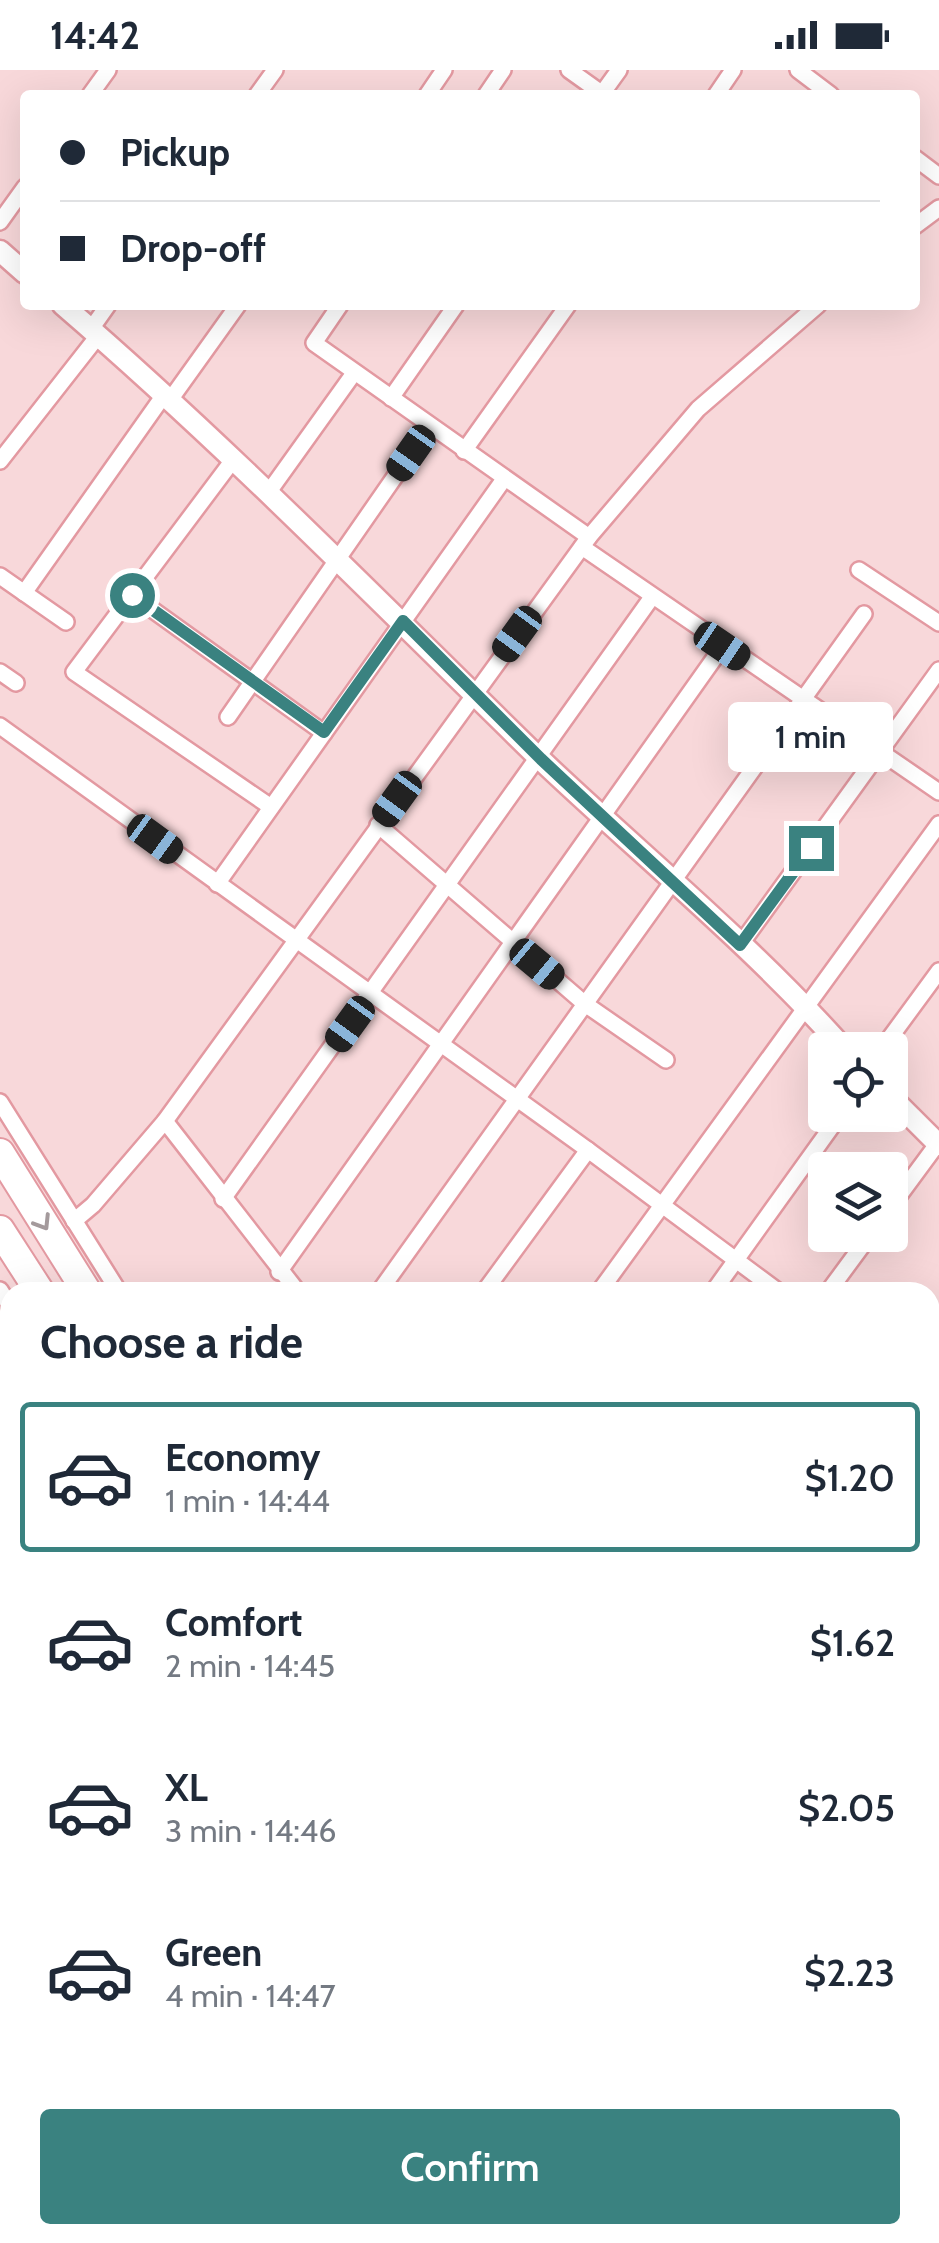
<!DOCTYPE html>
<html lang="en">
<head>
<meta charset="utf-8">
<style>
  body { margin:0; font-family:Cabin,sans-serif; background:#f6f6f7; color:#1f2937; height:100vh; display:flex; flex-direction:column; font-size:38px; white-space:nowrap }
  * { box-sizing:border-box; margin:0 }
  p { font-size:32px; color:#747a83 }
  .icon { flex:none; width:55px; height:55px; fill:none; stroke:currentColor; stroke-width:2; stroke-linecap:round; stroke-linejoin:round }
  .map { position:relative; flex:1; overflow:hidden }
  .details { position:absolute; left:0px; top:1212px; width:940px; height:962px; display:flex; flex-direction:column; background:#fff; border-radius:30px 30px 0 0; box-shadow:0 10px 40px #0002 }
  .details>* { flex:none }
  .top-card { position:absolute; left:20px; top:20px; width:900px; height:220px; border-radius:10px; box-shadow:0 10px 40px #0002; display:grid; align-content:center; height:220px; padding:0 40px; background:#fff }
  .tools { position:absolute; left:808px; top:962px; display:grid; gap:20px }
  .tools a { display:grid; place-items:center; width:100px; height:100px; border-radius:10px; background:#fff; box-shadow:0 10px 40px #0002; font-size:50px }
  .end { position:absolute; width:45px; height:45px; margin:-22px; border:12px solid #3a8280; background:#fff; box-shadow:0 0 0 5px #fff }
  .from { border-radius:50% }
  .bubble { position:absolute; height:70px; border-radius:10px; background:#fff; box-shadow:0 10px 40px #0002; font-size:32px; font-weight:600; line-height:70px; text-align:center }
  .car { position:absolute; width:30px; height:60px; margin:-30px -15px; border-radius:12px; box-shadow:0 0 8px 2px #0007; background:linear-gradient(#222 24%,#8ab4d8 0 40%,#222 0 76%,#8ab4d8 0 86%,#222 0) }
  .top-card b { display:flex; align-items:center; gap:35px; height:95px; font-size:38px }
  .top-card b+b { border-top:2px solid #e0e1e3 }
  .top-card i { width:25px; height:25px; background:#1f2937 }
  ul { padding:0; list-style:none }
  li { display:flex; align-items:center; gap:30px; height:150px; margin:0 20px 15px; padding:0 20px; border:5px solid transparent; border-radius:10px }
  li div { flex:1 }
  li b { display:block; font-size:38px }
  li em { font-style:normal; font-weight:600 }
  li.on { border-color:#3a8280 }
  li>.icon { width:90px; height:90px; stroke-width:1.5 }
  h2 { padding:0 40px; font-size:45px; line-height:120px }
  .action { display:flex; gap:20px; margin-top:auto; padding:20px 40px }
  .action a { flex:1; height:115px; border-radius:10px; background:#3a8280; color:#fff; font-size:40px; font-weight:600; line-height:115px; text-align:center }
  .status { display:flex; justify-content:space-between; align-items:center; height:70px; padding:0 50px; background:#fff; direction:ltr }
  .status svg { height:28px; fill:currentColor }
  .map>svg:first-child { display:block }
</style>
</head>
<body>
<div class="status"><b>14:42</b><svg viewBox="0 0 49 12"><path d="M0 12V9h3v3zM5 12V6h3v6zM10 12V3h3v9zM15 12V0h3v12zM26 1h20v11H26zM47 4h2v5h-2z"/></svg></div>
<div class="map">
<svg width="939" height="2173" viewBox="0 0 939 2173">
  <rect width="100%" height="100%" fill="#f8d8da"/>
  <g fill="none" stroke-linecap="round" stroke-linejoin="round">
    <defs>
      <g id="street">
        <path d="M569,0L604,25"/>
        <path d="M798,0L831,25"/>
        <path d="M90,25L108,0"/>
        <path d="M257,25L275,0"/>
        <path d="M427,25L444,0"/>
        <path d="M486,25L503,0"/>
        <path d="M601,25L619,0"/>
        <path d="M716,25L733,0"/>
        <path d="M915,88L939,106"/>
        <path d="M0,152L25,117"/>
        <path d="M915,156L939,138"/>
        <path d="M340,235L314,273L589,467"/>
        <path d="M91,259L108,235"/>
        <path d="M391,328L456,235"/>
        <path d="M170,330L238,235"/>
        <path d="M464,381L568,235"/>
        <path d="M233,390L74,602L271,737"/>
        <path d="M0,391L98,266"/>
        <path d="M268,423L354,303"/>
        <path d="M582,477L939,722"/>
        <path d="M859,500L939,553"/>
        <path d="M0,506L66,552"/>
        <path d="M24,523L164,325"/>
        <path d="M132,525L324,663"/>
        <path d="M0,602L16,613"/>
        <path d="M228,647L430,356"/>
        <path d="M0,656L588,1080L779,1222"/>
        <path d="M378,755L585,934L666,990"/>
        <path d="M217,814L504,409"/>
        <path d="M740,875L939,600"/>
        <path d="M881,980L939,901"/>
        <path d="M0,1032L119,1222"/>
        <path d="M165,1051L298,1222"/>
        <path d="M223,1129L652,527"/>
        <path d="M890,1138L938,1073"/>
        <path d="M74,1151L93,1135L165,1051L589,467L698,339L818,235"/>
        <path d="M279,1202L723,576"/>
        <path d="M0,1220L10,1236"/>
        <path d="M379,1222L864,544"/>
        <path d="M484,1222L588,1080"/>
        <path d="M599,1222L939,754"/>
        <path d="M713,1222L840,1045"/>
        <path d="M828,1222L870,1165"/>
        <path d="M930,1292L939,1299"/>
        <path d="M930,1360L939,1348"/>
        <path d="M930,1420L939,1426"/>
        <path d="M930,1478L939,1484"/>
        <path d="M0,1492L10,1500"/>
        <path d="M930,1532L939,1519"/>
        <path d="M0,1578L10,1565"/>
        <path d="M930,1708L939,1695"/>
        <path d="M930,1808L939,1815"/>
        <path d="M0,1853L10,1861"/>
        <path d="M930,1922L939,1929"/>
        <path d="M0,1975L10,1982"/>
        <path d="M0,2019L10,2005"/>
        <path d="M930,2034L939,2040"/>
        <path d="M930,2102L939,2089"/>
        <path d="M75,2165L81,2173"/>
        <path d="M909,2165L914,2173"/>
        <path d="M0,2172L10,2158"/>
        <path d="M506,2173L512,2165"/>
        <path d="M883,2173L888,2165"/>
      </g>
      <g id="secondary">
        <path d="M0,181L25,203"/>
        <path d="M63,235C229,378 382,535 539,688C641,785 752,875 845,980"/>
        <path d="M890,1026L939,1075"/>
      </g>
      <g id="highway">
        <path d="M0,1083L87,1222"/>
        <path d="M0,1160L40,1222"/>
        <path d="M626,2165L631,2173"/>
        <path d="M688,2165L693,2173"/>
      </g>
    </defs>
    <use href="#street" stroke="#e399a1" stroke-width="20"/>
    <use href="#secondary" stroke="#e399a1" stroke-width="25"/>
    <use href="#highway" stroke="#e399a1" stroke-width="32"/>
    <use href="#street" stroke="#fff" stroke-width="15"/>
    <use href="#secondary" stroke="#fff" stroke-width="20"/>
    <use href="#highway" stroke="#fff" stroke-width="28"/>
  </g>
  <defs><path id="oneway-chevron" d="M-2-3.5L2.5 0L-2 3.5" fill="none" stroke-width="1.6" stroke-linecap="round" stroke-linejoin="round" transform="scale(2.5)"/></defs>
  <use stroke="#a49a9c" href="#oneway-chevron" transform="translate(43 1153) rotate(58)"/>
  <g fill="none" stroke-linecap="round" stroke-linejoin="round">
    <path stroke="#3a8280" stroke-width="12" d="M132,525L324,662L403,551L541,689L740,875L811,778"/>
  </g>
</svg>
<div class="tools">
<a><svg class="icon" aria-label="locate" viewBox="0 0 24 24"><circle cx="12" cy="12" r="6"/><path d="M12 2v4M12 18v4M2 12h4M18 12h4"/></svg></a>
<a><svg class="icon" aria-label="layers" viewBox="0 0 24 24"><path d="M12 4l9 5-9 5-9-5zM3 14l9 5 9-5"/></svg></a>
</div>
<i class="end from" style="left:132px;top:525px"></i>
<i class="end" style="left:811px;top:778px"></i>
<div class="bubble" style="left:728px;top:632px;width:165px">1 min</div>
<i class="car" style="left:411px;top:383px;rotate:215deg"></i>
<i class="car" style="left:517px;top:564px;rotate:216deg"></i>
<i class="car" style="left:722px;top:576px;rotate:124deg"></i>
<i class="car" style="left:397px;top:729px;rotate:216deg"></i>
<i class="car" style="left:155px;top:769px;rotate:126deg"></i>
<i class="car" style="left:537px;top:894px;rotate:130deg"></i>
<i class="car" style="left:350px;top:954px;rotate:216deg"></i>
<div class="top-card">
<b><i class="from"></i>Pickup</b>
<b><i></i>Drop-off</b>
</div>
<section class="details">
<h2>Choose a ride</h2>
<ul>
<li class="on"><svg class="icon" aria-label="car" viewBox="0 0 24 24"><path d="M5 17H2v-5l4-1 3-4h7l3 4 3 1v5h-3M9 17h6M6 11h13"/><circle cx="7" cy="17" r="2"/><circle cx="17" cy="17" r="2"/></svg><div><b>Economy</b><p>1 min · 14:44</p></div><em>$1.20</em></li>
<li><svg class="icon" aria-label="car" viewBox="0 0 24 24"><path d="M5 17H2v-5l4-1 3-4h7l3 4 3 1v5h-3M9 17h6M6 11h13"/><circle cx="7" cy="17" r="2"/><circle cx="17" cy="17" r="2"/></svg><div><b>Comfort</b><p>2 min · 14:45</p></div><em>$1.62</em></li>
<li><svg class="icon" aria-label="car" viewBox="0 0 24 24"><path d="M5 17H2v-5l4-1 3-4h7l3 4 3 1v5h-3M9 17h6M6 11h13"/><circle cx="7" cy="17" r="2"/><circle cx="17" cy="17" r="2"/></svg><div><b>XL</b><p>3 min · 14:46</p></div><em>$2.05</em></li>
<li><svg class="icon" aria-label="car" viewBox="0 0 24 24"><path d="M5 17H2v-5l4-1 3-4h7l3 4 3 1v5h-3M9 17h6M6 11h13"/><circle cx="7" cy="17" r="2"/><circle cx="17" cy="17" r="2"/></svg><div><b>Green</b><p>4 min · 14:47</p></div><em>$2.23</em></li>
</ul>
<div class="action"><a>Confirm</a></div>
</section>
</div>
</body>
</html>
